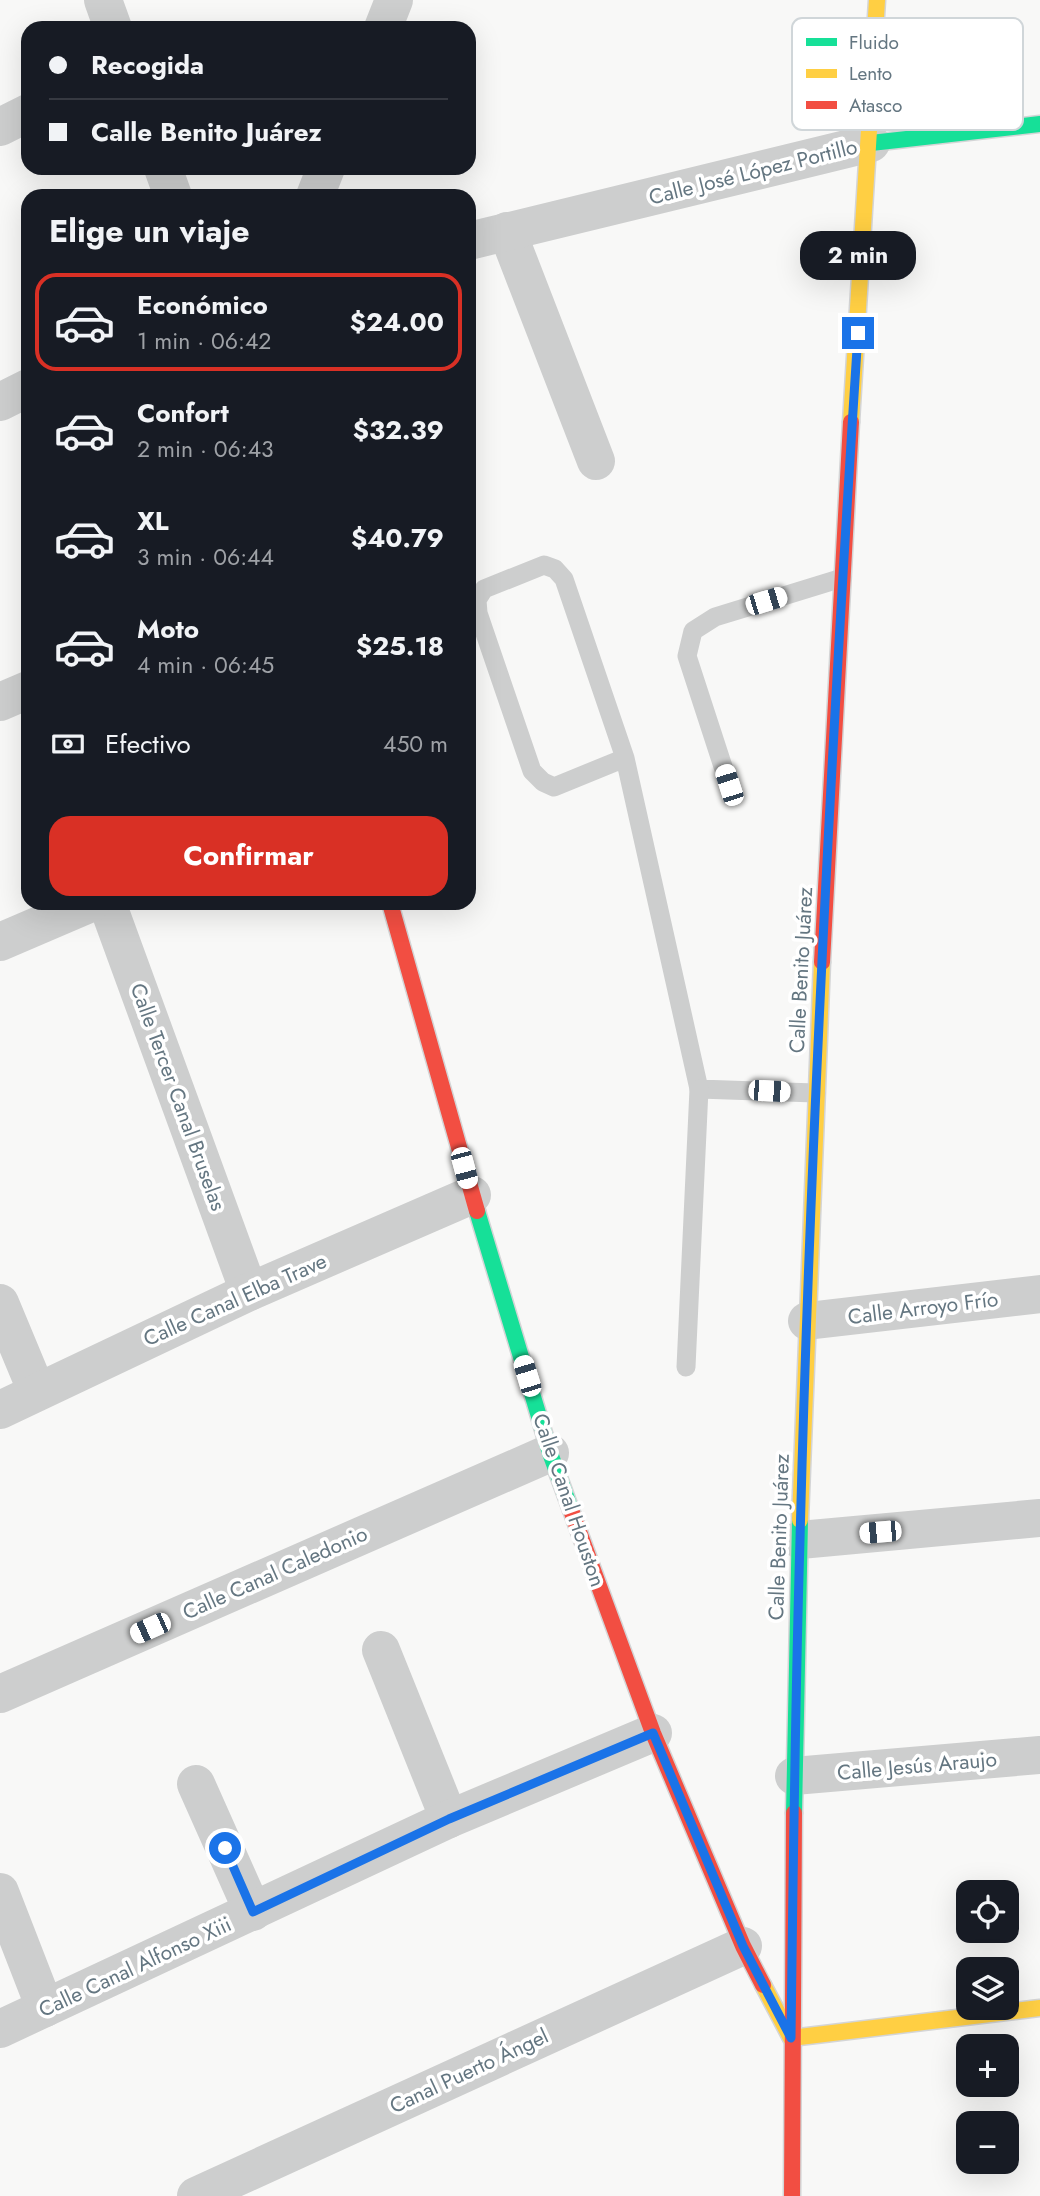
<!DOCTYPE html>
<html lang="es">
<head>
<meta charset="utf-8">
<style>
  body { margin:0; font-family:Jost,sans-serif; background:#20242c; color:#f1f3f6; height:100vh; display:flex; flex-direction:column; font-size:26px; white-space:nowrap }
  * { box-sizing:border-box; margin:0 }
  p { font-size:23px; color:#9ea1a6 }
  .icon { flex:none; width:38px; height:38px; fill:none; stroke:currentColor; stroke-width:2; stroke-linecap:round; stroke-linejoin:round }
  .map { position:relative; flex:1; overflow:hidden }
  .side { position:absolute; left:21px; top:189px; width:455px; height:721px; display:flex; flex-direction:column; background:#171b24; border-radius:21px; box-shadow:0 7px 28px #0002 }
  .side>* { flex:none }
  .guide { position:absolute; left:21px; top:21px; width:455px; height:154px; border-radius:21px; box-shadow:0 7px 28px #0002; display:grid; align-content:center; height:154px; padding:0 28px; background:#171b24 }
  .fabs { position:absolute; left:956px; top:1880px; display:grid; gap:14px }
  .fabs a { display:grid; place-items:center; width:63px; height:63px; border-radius:14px; background:#171b24; box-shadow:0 7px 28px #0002; font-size:35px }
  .end { position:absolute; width:32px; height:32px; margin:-16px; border:9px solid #1a73e8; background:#fff; box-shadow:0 0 0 4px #fff }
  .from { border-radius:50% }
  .bubble { position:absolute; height:49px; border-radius:21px; background:#171b24; box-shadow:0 7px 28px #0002; font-size:23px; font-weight:700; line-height:49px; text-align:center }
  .car { position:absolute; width:21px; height:42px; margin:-21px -10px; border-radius:9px; box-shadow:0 0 5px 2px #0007; background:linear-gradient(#fff 24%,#345 0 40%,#fff 0 76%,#345 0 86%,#fff 0) }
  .guide b { display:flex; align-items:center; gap:24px; height:66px; font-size:26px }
  .guide b+b { border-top:2px solid #363941 }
  .guide i { width:18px; height:18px; background:#f1f3f6 }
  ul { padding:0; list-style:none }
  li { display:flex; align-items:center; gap:21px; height:98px; margin:0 14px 10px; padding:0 14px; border:4px solid transparent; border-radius:21px }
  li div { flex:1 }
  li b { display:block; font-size:26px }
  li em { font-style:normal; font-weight:700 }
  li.current { border-color:#d93025 }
  li>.icon { width:63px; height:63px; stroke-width:1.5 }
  h2 { padding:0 28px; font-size:32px; line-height:84px }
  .pay { display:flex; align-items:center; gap:18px; height:77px; padding:0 28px; font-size:26px }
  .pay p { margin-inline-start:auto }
  .cta { display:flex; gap:14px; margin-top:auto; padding:14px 28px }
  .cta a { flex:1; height:80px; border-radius:21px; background:#d93025; color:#fff; font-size:28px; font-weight:700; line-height:80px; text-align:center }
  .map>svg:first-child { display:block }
</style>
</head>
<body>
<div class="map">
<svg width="1040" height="2196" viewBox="0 0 1040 2196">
  <rect width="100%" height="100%" fill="#f8f8f7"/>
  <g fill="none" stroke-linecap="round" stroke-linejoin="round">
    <defs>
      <g id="fast">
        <path d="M871,143L1040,124"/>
        <path d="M477,1211L550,1453L571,1510"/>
        <path d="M794,1813L800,1520"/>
      </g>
      <g id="slow">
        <path d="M851,422L877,0"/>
        <path d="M800,1520L822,962"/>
        <path d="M763,1985L791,2038L1040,2008"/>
      </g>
      <g id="jam">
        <path d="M390,903L477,1211"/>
        <path d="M822,962L851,422"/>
        <path d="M571,1510L653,1733L743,1946L763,1985"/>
        <path d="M792,2196L794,1813"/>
      </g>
    </defs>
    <use href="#fast" stroke="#d4d5d6" stroke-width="19"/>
    <use href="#slow" stroke="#d4d5d6" stroke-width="19"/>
    <use href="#jam" stroke="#d4d5d6" stroke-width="19"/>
    <g stroke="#cdcece" stroke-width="19">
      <path d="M625,758L554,787L543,782L532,771L478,613L477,600L484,589L544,565L555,569L564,579L625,758L699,1089L816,1093"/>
      <path d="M729,785L687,656L693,631L715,617L842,578"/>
      <path d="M686,1367L699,1089"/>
    </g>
    <g stroke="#cdcece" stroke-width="38">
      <path d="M103,0L113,28"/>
      <path d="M383,28L394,0"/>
      <path d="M0,127L28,113"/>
      <path d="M163,168L173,196"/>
      <path d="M315,196L326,168"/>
      <path d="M507,231L596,461"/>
      <path d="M469,241L871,143"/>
      <path d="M0,402L28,388"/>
      <path d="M0,702L28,690"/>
      <path d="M107,903L249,1292"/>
      <path d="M0,942L91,903"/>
      <path d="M0,1303L37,1392"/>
      <path d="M807,1321L1040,1294"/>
      <path d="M0,1410L249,1292L472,1195"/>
      <path d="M800,1540L1040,1518"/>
      <path d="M381,1650L449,1819"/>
      <path d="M0,1694L550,1453"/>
      <path d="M794,1776L1040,1755"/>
      <path d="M196,1784L253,1912"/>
      <path d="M0,1892L45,2008"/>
      <path d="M0,2029L449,1819L653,1733"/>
      <path d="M196,2196L743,1946"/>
    </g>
    <use href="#fast" stroke="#16e098" stroke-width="16"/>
    <use href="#slow" stroke="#ffcf43" stroke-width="16"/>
    <use href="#jam" stroke="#f24e42" stroke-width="16"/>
  </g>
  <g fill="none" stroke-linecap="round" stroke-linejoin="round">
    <path stroke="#1a73e8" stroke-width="9" d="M225,1848L253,1912L449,1819L653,1733L743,1946L791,2038C793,1872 795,1706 800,1540C810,1138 832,735 858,333"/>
  </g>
  <g text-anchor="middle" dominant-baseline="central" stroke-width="7" stroke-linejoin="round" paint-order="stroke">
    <g font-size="21" fill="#647681" stroke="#fff">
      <text transform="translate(753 172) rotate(-14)">Calle José López Portillo</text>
      <text transform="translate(801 970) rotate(-87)">Calle Benito Juárez</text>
      <text transform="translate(178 1097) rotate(70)">Calle Tercer Canal Bruselas</text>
      <text transform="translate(235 1300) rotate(-24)">Calle Canal Elba Trave</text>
      <text transform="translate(923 1308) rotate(-7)">Calle Arroyo Frío</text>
      <text transform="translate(569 1500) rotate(71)">Calle Canal Houston</text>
      <text transform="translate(779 1537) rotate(-88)">Calle Benito Juárez</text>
      <text transform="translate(275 1573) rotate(-24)">Calle Canal Caledonio</text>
      <text transform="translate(917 1766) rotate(-5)">Calle Jesús Araujo</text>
      <text transform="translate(135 1967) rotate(-25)">Calle Canal Alfonso Xiii</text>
      <text transform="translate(469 2071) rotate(-25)">Canal Puerto Ángel</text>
    </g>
  </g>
  <rect x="792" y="18" width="231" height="112" rx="10" fill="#fff" stroke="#d0d6d9" stroke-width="2"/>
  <rect x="806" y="38" width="31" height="8" fill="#16e098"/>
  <rect x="806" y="69" width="31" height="9" fill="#ffcf43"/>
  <rect x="806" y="101" width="31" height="8" fill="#f24e42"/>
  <g font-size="19" fill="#647681">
    <text x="849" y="49">Fluido</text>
    <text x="849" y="80">Lento</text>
    <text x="849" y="112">Atasco</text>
  </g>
</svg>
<div class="fabs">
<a><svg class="icon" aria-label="locate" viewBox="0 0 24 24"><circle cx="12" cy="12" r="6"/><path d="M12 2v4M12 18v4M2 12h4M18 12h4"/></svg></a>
<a><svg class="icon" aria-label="layers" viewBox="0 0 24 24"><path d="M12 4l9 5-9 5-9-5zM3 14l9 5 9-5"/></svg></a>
<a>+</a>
<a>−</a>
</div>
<i class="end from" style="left:225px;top:1848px"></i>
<i class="end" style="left:858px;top:333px"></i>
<div class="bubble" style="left:800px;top:231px;width:116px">2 min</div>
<i class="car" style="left:766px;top:601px;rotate:73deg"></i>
<i class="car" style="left:729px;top:785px;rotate:342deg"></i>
<i class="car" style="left:769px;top:1091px;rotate:93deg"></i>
<i class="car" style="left:464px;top:1168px;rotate:165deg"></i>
<i class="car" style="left:527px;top:1376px;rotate:343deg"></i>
<i class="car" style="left:880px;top:1532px;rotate:265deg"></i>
<i class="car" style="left:150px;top:1628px;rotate:246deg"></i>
<div class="guide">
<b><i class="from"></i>Recogida</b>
<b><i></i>Calle Benito Juárez</b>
</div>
<section class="side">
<h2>Elige un viaje</h2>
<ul>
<li class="current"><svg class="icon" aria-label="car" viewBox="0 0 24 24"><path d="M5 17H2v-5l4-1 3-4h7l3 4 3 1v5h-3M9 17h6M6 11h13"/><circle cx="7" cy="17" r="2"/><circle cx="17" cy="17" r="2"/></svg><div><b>Económico</b><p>1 min · 06:42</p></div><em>$24.00</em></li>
<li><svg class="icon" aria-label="car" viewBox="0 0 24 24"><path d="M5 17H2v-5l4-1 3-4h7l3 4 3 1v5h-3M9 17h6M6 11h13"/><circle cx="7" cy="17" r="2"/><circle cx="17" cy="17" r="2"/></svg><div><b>Confort</b><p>2 min · 06:43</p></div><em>$32.39</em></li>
<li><svg class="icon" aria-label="car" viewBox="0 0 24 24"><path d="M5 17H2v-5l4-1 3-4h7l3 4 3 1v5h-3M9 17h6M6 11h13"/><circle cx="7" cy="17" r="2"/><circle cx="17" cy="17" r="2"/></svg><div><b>XL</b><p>3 min · 06:44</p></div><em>$40.79</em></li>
<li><svg class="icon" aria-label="car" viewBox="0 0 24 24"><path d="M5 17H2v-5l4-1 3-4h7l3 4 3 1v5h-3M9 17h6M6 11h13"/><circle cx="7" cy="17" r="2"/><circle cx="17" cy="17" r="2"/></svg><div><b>Moto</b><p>4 min · 06:45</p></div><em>$25.18</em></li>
</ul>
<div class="pay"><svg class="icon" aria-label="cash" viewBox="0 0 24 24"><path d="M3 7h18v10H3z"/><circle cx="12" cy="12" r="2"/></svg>Efectivo<p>450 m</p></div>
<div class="cta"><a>Confirmar</a></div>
</section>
</div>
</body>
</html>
